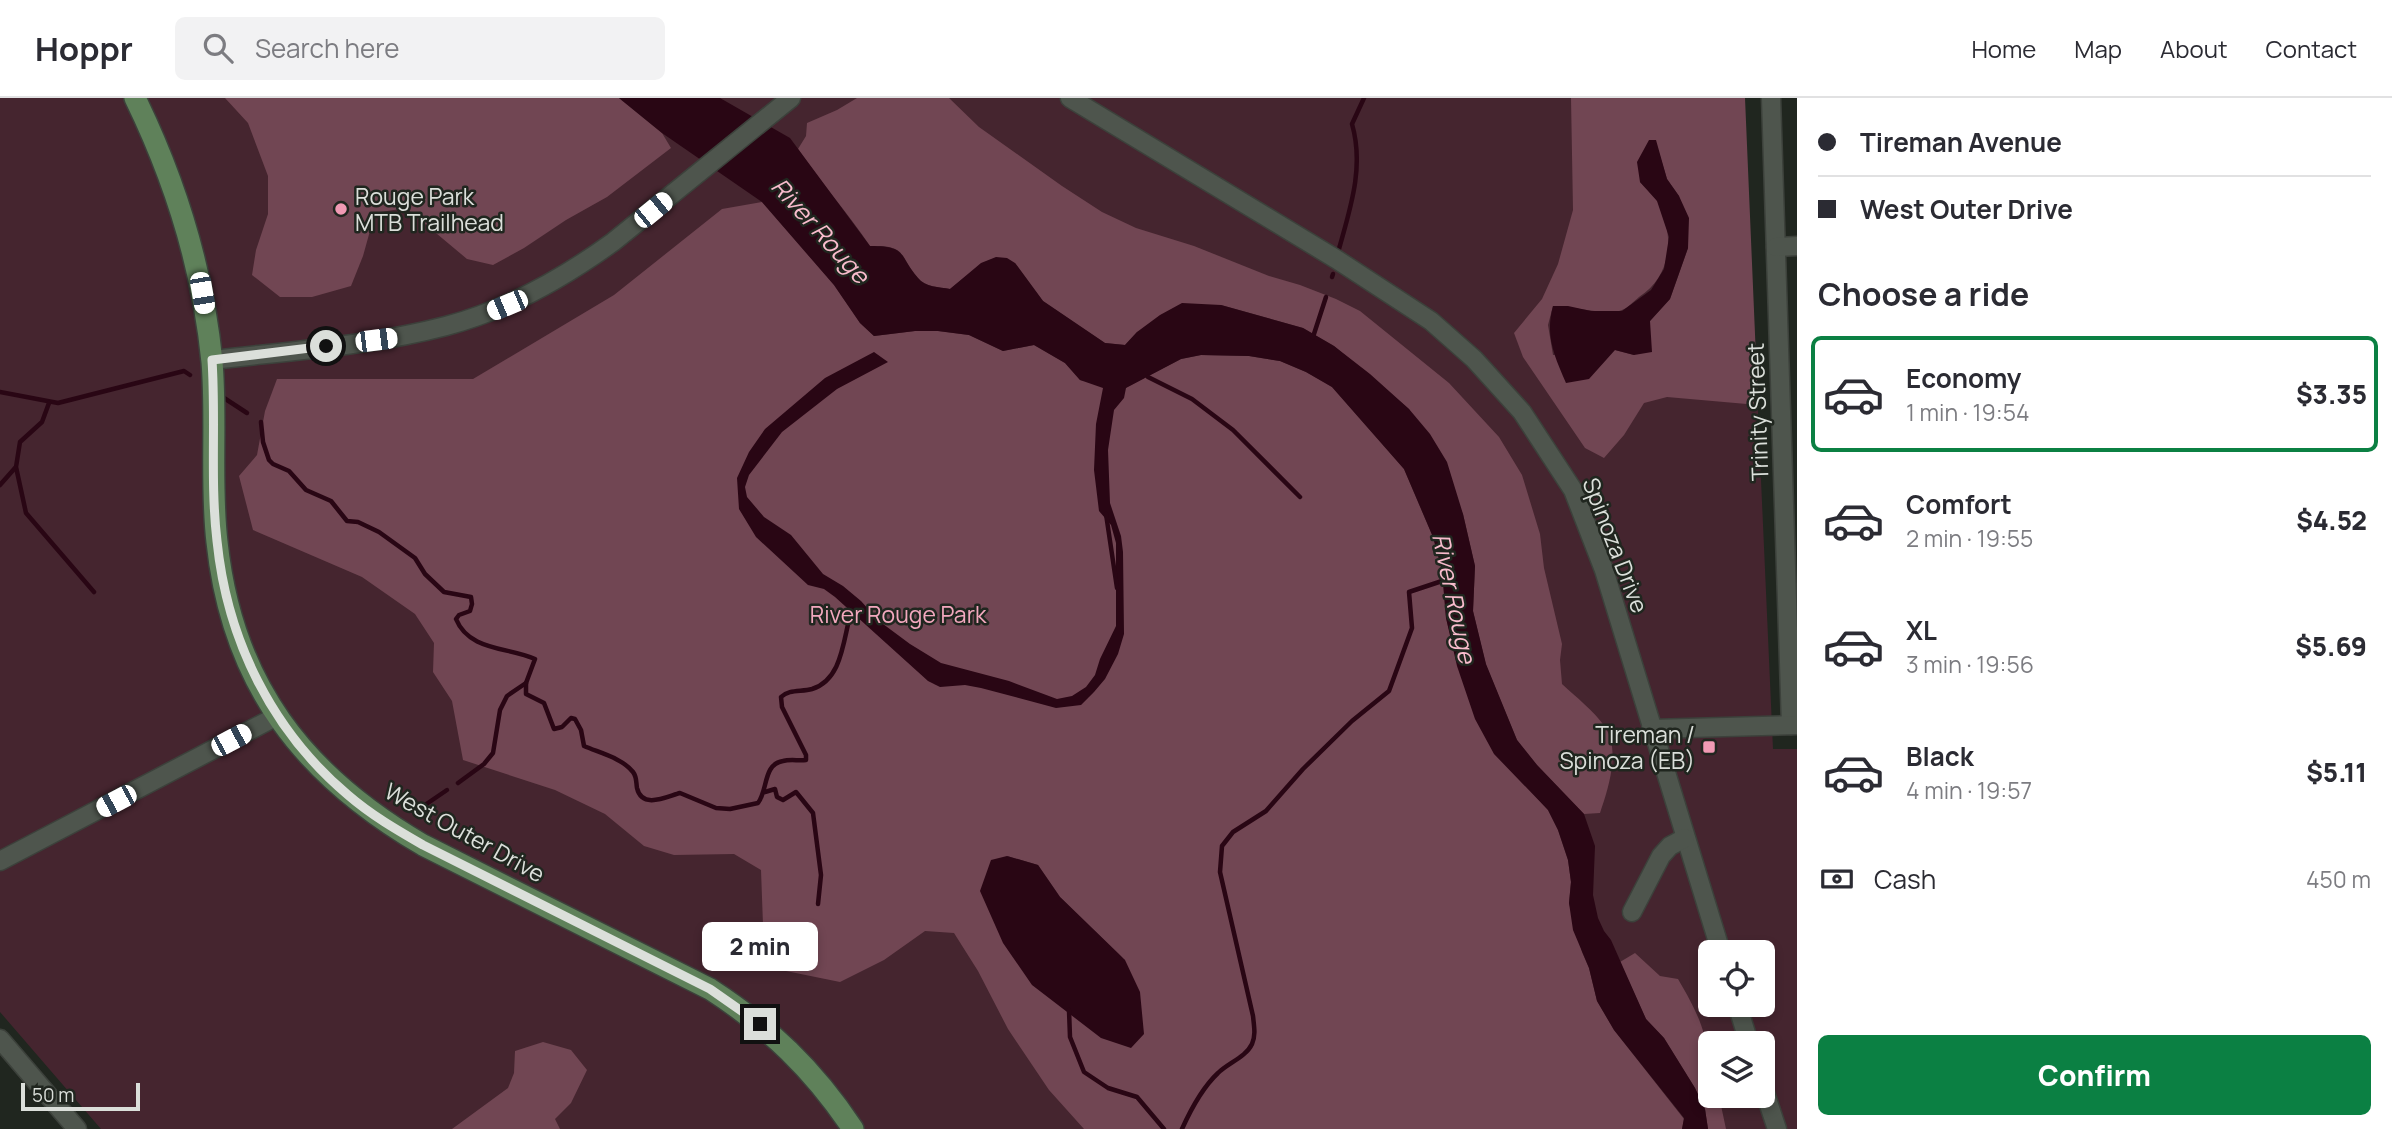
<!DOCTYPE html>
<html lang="en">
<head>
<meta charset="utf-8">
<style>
  body { margin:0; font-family:Manrope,sans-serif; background:#f2f2f3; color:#2b2b33; height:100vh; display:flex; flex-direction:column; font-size:26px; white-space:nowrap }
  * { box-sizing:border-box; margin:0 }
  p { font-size:23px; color:#7c7c81 }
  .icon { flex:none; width:38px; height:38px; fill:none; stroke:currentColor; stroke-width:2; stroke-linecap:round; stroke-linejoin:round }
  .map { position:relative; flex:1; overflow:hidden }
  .drawer { display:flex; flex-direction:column; background:#fff; width:595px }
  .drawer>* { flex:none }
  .guide { display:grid; align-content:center; height:154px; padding:0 21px; background:#fff }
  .buttons { position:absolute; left:1698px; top:842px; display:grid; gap:14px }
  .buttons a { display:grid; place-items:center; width:77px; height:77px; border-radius:10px; background:#fff; box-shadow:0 4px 10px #0003; font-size:35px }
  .scale { position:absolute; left:21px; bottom:18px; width:119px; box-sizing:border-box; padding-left:7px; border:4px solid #dbdfda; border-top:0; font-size:19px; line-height:24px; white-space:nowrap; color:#dbdfda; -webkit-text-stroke:5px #20261f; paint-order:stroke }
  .end { position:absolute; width:32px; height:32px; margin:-16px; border:9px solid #dbdfda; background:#111; box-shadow:0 0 0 4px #111 }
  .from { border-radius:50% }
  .bubble { position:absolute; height:49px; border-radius:10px; background:#fff; box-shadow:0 4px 10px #0003; font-size:23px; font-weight:800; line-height:49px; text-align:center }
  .car { position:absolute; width:21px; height:42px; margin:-21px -10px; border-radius:9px; box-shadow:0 0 5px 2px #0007; background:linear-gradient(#fff 24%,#345 0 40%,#fff 0 76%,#345 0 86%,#fff 0) }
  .guide b { display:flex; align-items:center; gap:24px; height:66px; font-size:26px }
  .guide b+b { border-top:2px solid #e1e1e2 }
  .guide i { width:18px; height:18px; background:#2b2b33 }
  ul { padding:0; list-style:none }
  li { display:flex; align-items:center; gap:21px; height:116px; margin:0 14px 10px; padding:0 7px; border:4px solid transparent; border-radius:10px }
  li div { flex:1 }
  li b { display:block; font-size:26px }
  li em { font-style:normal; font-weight:800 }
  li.selected { border-color:#0b8043 }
  li>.icon { width:63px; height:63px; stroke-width:1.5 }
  h2 { padding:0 21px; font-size:32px; line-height:84px }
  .pay { display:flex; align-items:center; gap:18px; height:77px; padding:0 21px; font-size:26px }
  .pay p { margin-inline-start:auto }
  .action { display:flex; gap:14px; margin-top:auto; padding:14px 21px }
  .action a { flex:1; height:80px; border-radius:10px; background:#0b8043; color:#fff; font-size:28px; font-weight:800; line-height:80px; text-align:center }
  header { display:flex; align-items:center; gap:42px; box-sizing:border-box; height:98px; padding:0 35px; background:#fff; border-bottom:2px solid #e1e1e2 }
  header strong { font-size:33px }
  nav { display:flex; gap:38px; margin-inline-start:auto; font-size:24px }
  .search { width:490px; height:63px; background:#f2f2f3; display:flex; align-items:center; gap:18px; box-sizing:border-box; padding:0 24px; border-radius:10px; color:#7c7c81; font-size:26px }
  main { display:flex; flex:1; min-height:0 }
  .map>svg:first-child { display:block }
</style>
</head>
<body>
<header>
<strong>Hoppr</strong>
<div class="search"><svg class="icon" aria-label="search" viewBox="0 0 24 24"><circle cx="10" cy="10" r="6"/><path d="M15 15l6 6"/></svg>Search here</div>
<nav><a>Home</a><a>Map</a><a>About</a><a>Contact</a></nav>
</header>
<main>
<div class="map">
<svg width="1797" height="1031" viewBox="0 0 1797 1031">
  <rect width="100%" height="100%" fill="#20261f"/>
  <path fill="#45252f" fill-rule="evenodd" d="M0,0H1744L1773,651H1797V1031H101L0,914ZM1710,854H1762V906H1710ZM1710,945H1762V998H1710Z"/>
  <g fill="#714653" fill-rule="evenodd">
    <path d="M225,0H619L662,35L671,50L607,99L566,122L524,150L493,167L467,161L406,110L375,115L363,158L351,188L312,199H280L252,177L256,152L268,116V78L248,25Z"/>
    <path d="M857,0H949L979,29L1062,88L1102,114L1136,130L1194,148L1269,178L1300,187L1336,201L1360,213L1449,285L1499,339L1522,377L1540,436L1544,470L1562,546L1560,562L1562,586C1576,599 1594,613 1605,629C1621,653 1608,691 1600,715L1584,716L1537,667L1517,642L1486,567L1473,513L1475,468L1463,416L1409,311L1334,248L1303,230L1221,207L1137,234L1125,247L1105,245L1043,203L1015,165L965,179L950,191C939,189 925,189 918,180C898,157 908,147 870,148C848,115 821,85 798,51L806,38L807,25L837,12Z"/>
    <path d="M1571,0H1745L1758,307L1667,299L1644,305L1624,337L1604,360L1585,350L1523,259L1514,235L1542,201L1558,166L1573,112ZM1655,42L1667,81L1679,98L1688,150L1670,201L1650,223L1634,257L1615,252L1553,257L1548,227L1553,208C1571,208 1607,218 1622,212C1628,210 1634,203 1639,199C1672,178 1675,137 1658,104C1654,97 1645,90 1640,84Z"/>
    <path d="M762,104L834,187L860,225L874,238L915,233H938L969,237L1003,253L1034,247L1065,265L1080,282L1125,290L1181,261L1201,257L1249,258L1280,263L1306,274L1332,289L1404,371L1433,439L1442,472L1446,520L1458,568L1529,691L1548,712L1558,732L1568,762L1571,784L1569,805L1582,854L1589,870L1597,903L1614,932L1684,1021L1682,1031H1084L1049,992L1008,931L978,873L954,835L925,833L884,862L840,884L786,873L763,827L761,772L734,756L674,757L644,748L605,716L555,692L463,662L452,603L433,574L434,545L415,516L362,479L253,432L239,378L257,357L265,313L277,281H473L614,197L722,111ZM1007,758L1038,767L1060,799L1125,862Z"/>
    <path d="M1635,855L1660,878L1678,881C1705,927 1710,944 1710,998H1719L1726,1031H1708L1705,1011L1695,990L1664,940L1646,921L1620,864Z"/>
    <path d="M543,944L571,952L587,972L571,1005L555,1021L560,1031H452L508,990L514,975L515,953Z"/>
  </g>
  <g fill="#290614">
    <path d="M619,0H720L790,40L870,148C908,148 898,157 918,180C925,189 939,189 950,191L981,165L996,159L1007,160L1015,165L1043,203L1105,245L1125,247L1137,234L1160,217L1182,205L1221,207L1303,230L1334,248L1370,276L1409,311L1430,336L1447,364L1463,416L1475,468L1473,513L1486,566L1517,642L1537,667L1584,716L1595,748L1593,797L1598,820L1604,833L1611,842L1646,921L1664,940L1695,990L1705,1011L1708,1031H1682L1684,1020L1614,932L1597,903L1589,870L1573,832L1569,805L1571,784L1568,762L1558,732L1548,712L1494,656L1475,621L1457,568L1446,520L1442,472L1433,439L1404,371L1332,289L1306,274L1280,263L1249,258L1201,257L1181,261L1126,290L1124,300L1114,312L1108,352L1110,405L1121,438L1123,454L1124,536L1118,556L1105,581L1094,594L1081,607L1056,610L981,590L965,587L940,589L928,583L835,499L824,491L808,487L756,439L739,411L737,380L749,354L765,331L825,280L874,254L888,264L837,291L782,334L749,377L745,389L747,399L764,419L791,437L823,476L843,488L861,503L879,523L910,546L941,565L1009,583L1057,601L1072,598L1086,589L1095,577L1100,561L1116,528V445L1111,427L1099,413L1094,372L1096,326L1103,290L1080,282L1065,265L1034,247L1003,253L969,237L938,233H915L874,238L860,225L834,187L762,104L662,35Z"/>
    <path d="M1649,42H1656L1667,81L1679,98L1689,120L1688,150L1670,201L1650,223L1652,254L1634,257L1615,252L1589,281L1566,285C1554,257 1545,238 1553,208H1568L1591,213H1622L1651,192L1664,171L1669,139L1657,103L1640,84L1637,64Z"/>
    <path d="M1007,758L1038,767L1060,799L1125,862L1140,894L1144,936L1131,950L1101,940L1032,887L1003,845L980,793L991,762Z"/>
  </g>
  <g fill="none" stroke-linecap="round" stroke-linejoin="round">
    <g stroke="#290614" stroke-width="4.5">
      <path d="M1337,158C1349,114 1365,71 1352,26L1364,0"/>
      <path d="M1332,179L1333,176"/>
      <path d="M1313,239L1326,199"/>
      <path d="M1148,279L1192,301L1233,332L1300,399"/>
      <path d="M0,294L58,305L184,273L190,277"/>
      <path d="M221,298L247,315"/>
      <path d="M49,305L42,324L20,344L16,369L26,415L94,494"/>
      <path d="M261,324L263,344L269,362L273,366L289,373L306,392L331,403L347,423L358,424L379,434L415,460L425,476L444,494L471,499L472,506L470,513L459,517L456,521C469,553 508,549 535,561L526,585V596L544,605L554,631L562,629L571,620L575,621L581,632L584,648C600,655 622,660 633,674C637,679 636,685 637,690C642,712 668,698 680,695L716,710L730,711L758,705C768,692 763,666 783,663C790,661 799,663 806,662V657L782,609L781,599C789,591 801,594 812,591C844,581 843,538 852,511"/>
      <path d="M0,387L15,370"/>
      <path d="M1106,416L1117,490"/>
      <path d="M458,685L484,666L493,655L500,612L507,598L526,585"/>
      <path d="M765,694L775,691L777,699L783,702L796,694L813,715L821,777L818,806"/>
      <path d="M422,709L447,692"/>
      <path d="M1069,912L1070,939L1084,974L1108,990L1137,999L1164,1031"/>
      <path d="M1182,1031C1191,1011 1202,990 1218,975C1228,965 1246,959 1252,946C1256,937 1254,928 1253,918L1220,774L1222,748L1233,734L1266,713L1303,671L1352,623L1389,593L1412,530L1409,494L1448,481"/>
    </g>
    <defs>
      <g id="minor">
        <path d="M1070,0L1336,161L1431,223L1474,261L1522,314L1573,392L1604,472L1721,854"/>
        <path d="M1771,0L1791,627"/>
        <path d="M1776,149L1797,148"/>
        <path d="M212,262C289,253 370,248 446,228C507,212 562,181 613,144L791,0"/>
        <path d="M1651,631L1797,627"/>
        <path d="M0,763L277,618"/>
        <path d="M1632,814L1661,758L1670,748L1685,740"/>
        <path d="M1737,906L1749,945"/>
        <path d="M0,941L77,1031"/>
        <path d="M1762,986L1777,1031"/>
      </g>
      <path id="major" d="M135,0C175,82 203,173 212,264C217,324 210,385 217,444C232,586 303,677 423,747L710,891C770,930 813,971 853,1031"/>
    </defs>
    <use href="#minor" stroke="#3c413b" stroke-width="21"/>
    <use href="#major" stroke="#3c413b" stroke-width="24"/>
    <use href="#minor" stroke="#4e554d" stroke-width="18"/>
    <use href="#major" stroke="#5f815a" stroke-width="21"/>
  </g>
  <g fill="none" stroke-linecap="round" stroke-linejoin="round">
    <path stroke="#dbdfda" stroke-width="9" d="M326,248L212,262C216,323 210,384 217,443C227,542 272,633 348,697C371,717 397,732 423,747L710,891L760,926"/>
  </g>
  <g fill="#f09ab4" stroke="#20261f" stroke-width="2.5">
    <circle cx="341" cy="111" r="7"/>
    <rect x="1702" y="642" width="14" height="14" rx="3.5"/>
  </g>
  <g text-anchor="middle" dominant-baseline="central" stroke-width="5" stroke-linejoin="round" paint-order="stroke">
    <g font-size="23" fill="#dbdfda" stroke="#20261f" text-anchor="start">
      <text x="355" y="98">Rouge Park<tspan x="355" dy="26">MTB Trailhead</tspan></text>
      <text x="1695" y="636" text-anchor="end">Tireman /<tspan x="1695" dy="26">Spinoza (EB)</tspan></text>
    </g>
    <g font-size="23" fill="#dbdfda" stroke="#20261f">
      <text transform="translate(1757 314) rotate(-92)">Trinity Street</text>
      <text transform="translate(1616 447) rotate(69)">Spinoza Drive</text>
      <text transform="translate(465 734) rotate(29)">West Outer Drive</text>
    </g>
    <g font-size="23" fill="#f3a8be" stroke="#20261f">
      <text x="898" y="516">River Rouge Park</text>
    </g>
    <g font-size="24" font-style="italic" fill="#f9bccd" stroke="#20261f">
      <text transform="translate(821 132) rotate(48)">River Rouge</text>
      <text transform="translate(1455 500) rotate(78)">River Rouge</text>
    </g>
  </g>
</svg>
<div class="buttons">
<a><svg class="icon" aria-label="locate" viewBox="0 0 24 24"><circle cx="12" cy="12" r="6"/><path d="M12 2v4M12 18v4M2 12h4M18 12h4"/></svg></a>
<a><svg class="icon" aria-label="layers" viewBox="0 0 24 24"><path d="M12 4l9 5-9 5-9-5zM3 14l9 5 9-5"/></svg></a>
</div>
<div class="scale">50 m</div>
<i class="end from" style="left:326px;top:248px"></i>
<i class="end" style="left:760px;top:926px"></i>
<div class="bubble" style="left:702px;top:824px;width:116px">2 min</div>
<i class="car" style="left:653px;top:112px;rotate:51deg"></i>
<i class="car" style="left:202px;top:195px;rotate:170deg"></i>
<i class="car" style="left:507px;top:207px;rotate:247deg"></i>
<i class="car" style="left:376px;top:242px;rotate:83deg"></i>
<i class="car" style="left:231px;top:642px;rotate:62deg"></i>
<i class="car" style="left:116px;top:703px;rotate:242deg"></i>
</div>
<section class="drawer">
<div class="guide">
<b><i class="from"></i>Tireman Avenue</b>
<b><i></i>West Outer Drive</b>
</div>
<h2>Choose a ride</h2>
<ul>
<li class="selected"><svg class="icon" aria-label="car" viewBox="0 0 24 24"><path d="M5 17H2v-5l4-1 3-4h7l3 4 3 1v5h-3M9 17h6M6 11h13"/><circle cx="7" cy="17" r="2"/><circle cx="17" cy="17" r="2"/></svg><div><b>Economy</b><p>1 min · 19:54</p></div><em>$3.35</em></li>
<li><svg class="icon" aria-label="car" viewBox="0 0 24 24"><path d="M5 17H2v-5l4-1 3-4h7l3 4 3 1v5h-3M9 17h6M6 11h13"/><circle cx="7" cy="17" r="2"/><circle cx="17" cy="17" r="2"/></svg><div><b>Comfort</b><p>2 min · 19:55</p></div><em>$4.52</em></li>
<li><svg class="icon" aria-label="car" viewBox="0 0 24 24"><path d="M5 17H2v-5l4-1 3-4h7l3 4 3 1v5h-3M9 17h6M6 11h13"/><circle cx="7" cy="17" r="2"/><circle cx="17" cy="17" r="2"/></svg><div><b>XL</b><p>3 min · 19:56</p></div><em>$5.69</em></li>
<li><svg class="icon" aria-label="car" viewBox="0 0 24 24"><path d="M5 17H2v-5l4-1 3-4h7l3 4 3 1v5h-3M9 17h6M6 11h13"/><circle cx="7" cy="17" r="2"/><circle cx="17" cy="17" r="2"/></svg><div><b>Black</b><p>4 min · 19:57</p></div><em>$5.11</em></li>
</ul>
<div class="pay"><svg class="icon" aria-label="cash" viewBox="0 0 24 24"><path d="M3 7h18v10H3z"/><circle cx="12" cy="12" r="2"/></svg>Cash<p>450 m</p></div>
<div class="action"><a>Confirm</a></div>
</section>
</main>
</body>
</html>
